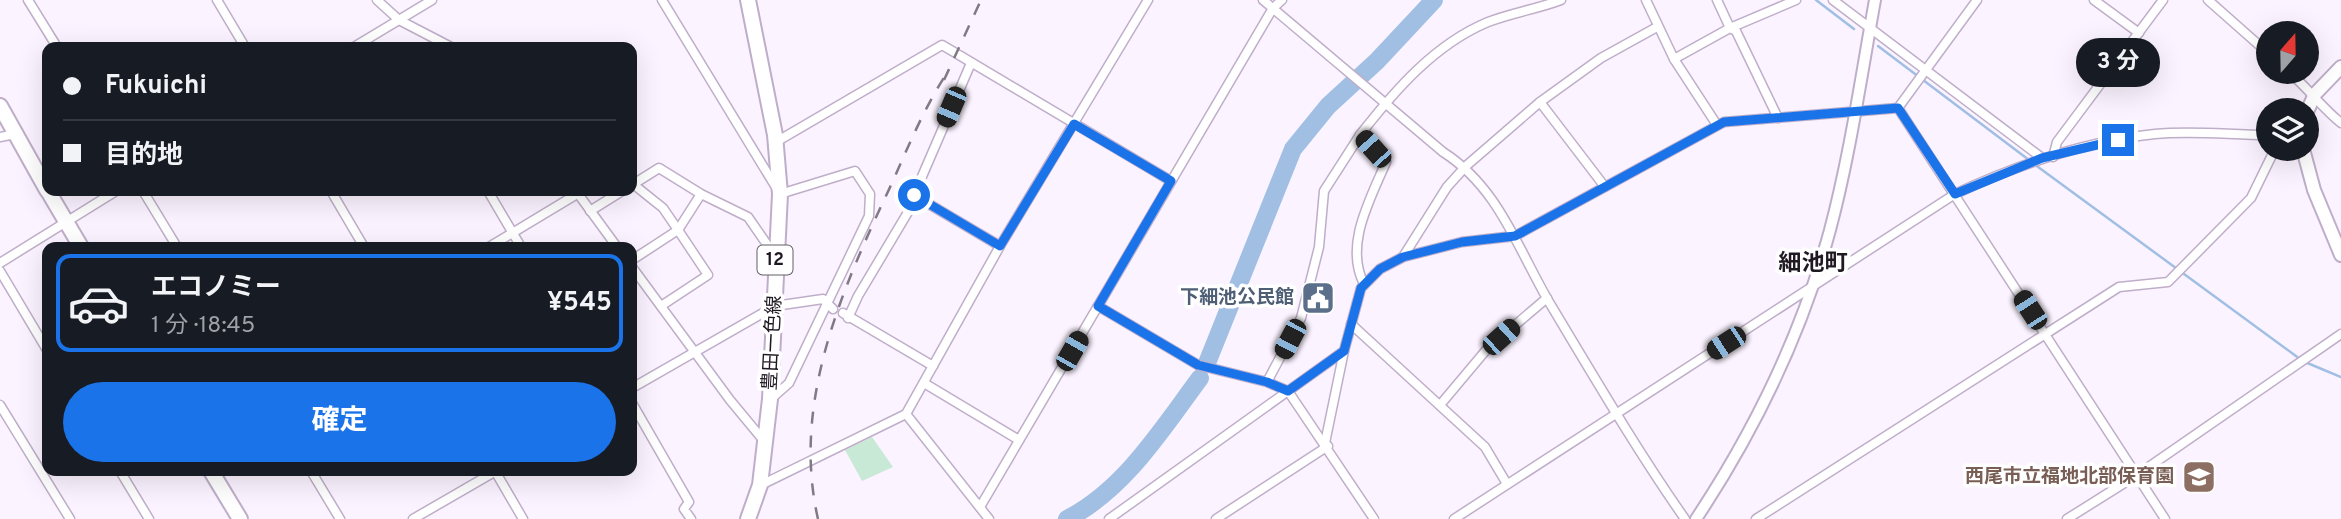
<!DOCTYPE html>
<html lang="ja">
<head>
<meta charset="utf-8">
<style>
  body { margin:0; font-family:Overpass,"Noto Sans JP",sans-serif; background:#20242c; color:#f1f3f6; height:100vh; display:flex; flex-direction:column; font-size:26px; white-space:nowrap }
  * { box-sizing:border-box; margin:0 }
  p { font-size:23px; color:#9ea1a6 }
  .icon { flex:none; width:38px; height:38px; fill:none; stroke:currentColor; stroke-width:2; stroke-linecap:round; stroke-linejoin:round }
  .map { position:relative; flex:1; overflow:hidden }
  .drawer { position:absolute; left:42px; top:242px; width:595px; height:234px; display:flex; flex-direction:column; background:#171b24; border-radius:14px; box-shadow:0 7px 28px #0002 }
  .drawer>* { flex:none }
  .guide { position:absolute; left:42px; top:42px; width:595px; height:154px; border-radius:14px; box-shadow:0 7px 28px #0002; display:grid; align-content:center; height:154px; padding:0 21px; background:#171b24 }
  .needle { width:46px; rotate:20deg }
  .controls { position:absolute; left:2256px; top:21px; display:grid; gap:14px }
  .controls a { display:grid; place-items:center; width:63px; height:63px; border-radius:50%; background:#171b24; box-shadow:0 7px 28px #0002; font-size:35px }
  .end { position:absolute; width:32px; height:32px; margin:-16px; border:9px solid #1a73e8; background:#fff; box-shadow:0 0 0 4px #fff }
  .from { border-radius:50% }
  .bubble { position:absolute; height:49px; border-radius:24px; background:#171b24; box-shadow:0 7px 28px #0002; font-size:23px; font-weight:700; line-height:49px; text-align:center }
  .car { position:absolute; width:21px; height:42px; margin:-21px -10px; border-radius:9px; box-shadow:0 0 5px 2px #0007; background:linear-gradient(#222 24%,#8ab4d8 0 40%,#222 0 76%,#8ab4d8 0 86%,#222 0) }
  .guide b { display:flex; align-items:center; gap:24px; height:66px; font-size:26px }
  .guide b+b { border-top:2px solid #363941 }
  .guide i { width:18px; height:18px; background:#f1f3f6 }
  ul { padding:12px 0 0; list-style:none }
  li { display:flex; align-items:center; gap:21px; height:98px; margin:0 14px 10px; padding:0 7px; border:4px solid transparent; border-radius:14px }
  li div { flex:1 }
  li b { display:block; font-size:26px }
  li em { font-style:normal; font-weight:700 }
  li.active { border-color:#1a73e8 }
  li>.icon { width:63px; height:63px; stroke-width:1.5 }
  .action { display:flex; gap:14px; margin-top:auto; padding:14px 21px }
  .action a { flex:1; height:80px; border-radius:42px; background:#1a73e8; color:#fff; font-size:28px; font-weight:700; line-height:80px; text-align:center }
  .map>svg:first-child { display:block }
</style>
</head>
<body>
<div class="map">
<svg width="2341" height="519" viewBox="0 0 2341 519">
  <rect width="100%" height="100%" fill="#fbf3ff"/>
  <path fill="#c8e9d5" d="M872,437L893,467L862,481L845,450Z"/>
  <g fill="none" stroke-linecap="round" stroke-linejoin="round">
    <g stroke="#a0bfe3" stroke-width="2.5">
      <path d="M1816,0L1854,29"/>
      <path d="M1878,46L2029,160"/>
      <path d="M2034,164L2300,359"/>
      <path d="M2305,362L2341,377"/>
    </g>
    <g stroke="#a0bfe3" stroke-width="18">
      <path d="M1207,363L1293,149L1328,106L1377,61L1434,0"/>
      <path d="M1067,519C1125,489 1162,429 1200,378"/>
    </g>
    <defs>
      <g id="minor">
        <path d="M28,0L57,47"/>
        <path d="M217,0L245,47"/>
        <path d="M377,0L399,20L451,47"/>
        <path d="M662,0L780,194L855,171L870,194L869,216L789,383L771,399"/>
        <path d="M1263,0L1443,152C1498,187 1517,247 1549,302C1593,375 1636,449 1685,519"/>
        <path d="M1646,0L1674,59L1717,125"/>
        <path d="M1717,0L1730,28L1736,31L1778,118"/>
        <path d="M1833,0L2042,158"/>
        <path d="M2094,0L2139,33"/>
        <path d="M2208,0L2268,53"/>
        <path d="M354,47L432,0"/>
        <path d="M959,55L1171,181"/>
        <path d="M1674,59L1730,28L1796,0"/>
        <path d="M2289,72C2309,89 2321,107 2341,123"/>
        <path d="M1540,102L1605,187"/>
        <path d="M1898,108L2165,519"/>
        <path d="M0,137L15,134"/>
        <path d="M776,142L942,45L954,52"/>
        <path d="M2053,157L2057,142L2163,0"/>
        <path d="M632,185L659,168L701,194L748,217L775,256"/>
        <path d="M143,191L177,247"/>
        <path d="M331,191L364,247"/>
        <path d="M488,191L521,247"/>
        <path d="M576,191L617,247"/>
        <path d="M917,197L1000,246"/>
        <path d="M590,211L622,191"/>
        <path d="M489,247L577,194"/>
        <path d="M1403,257L1447,187L1466,166L1540,102L1601,58L1657,27"/>
        <path d="M632,260L678,230L663,208L633,184"/>
        <path d="M0,263L116,191"/>
        <path d="M632,267L730,400L764,441"/>
        <path d="M0,271L47,350"/>
        <path d="M1364,284C1344,245 1370,200 1386,162L1360,135C1395,90 1435,44 1488,22C1511,13 1537,9 1561,0"/>
        <path d="M661,306L708,275L678,230L701,194"/>
        <path d="M1098,306L1198,365L1267,382L1288,391L1374,519"/>
        <path d="M843,313L933,366"/>
        <path d="M848,318L858,296L917,197L914,195L971,63"/>
        <path d="M1351,324L1485,447L1507,484"/>
        <path d="M1267,382L1301,318L1319,247L1324,191L1360,135"/>
        <path d="M924,383L1019,440"/>
        <path d="M632,388L775,306L823,299L833,309"/>
        <path d="M632,403L689,502L684,509L691,519"/>
        <path d="M0,405L70,519"/>
        <path d="M1440,405L1487,349L1547,298"/>
        <path d="M906,414L989,519"/>
        <path d="M1325,443L1344,351"/>
        <path d="M120,471L149,519"/>
        <path d="M311,471L340,519"/>
        <path d="M495,471L523,519"/>
        <path d="M761,485L906,414L1000,246L1148,0"/>
        <path d="M980,507L1273,8L1282,0"/>
        <path d="M413,519L496,471"/>
        <path d="M1109,519L1344,351L1361,288L1380,269L1403,257L1462,242L1515,236L1724,122L1898,108L1977,0"/>
        <path d="M1216,519L1328,446"/>
        <path d="M1454,519L1955,194C2017,165 2086,141 2155,134C2192,130 2231,135 2268,135"/>
        <path d="M1756,519L2119,287L2168,282L2251,198L2275,149"/>
        <path d="M2067,519L2137,475L2341,334"/>
      </g>
      <path id="tertiary" d="M1696,519C1755,430 1802,333 1830,230C1850,155 1861,77 1875,0"/>
      <g id="secondary">
        <path d="M2306,114L2315,94L2341,67"/>
        <path d="M2303,149L2314,190L2341,255"/>
      </g>
      <g id="primary">
        <path d="M0,106L47,190"/>
        <path d="M48,191L81,247"/>
        <path d="M211,471L240,519"/>
        <path d="M748,519L760,485L770,399L780,194L775,135L748,0"/>
      </g>
    </defs>
    <use href="#minor" stroke="#bfaec9" stroke-width="11"/>
    <use href="#tertiary" stroke="#bfaec9" stroke-width="14"/>
    <use href="#secondary" stroke="#bfaec9" stroke-width="16"/>
    <use href="#primary" stroke="#bfaec9" stroke-width="18"/>
    <use href="#minor" stroke="#fff" stroke-width="8"/>
    <use href="#tertiary" stroke="#fff" stroke-width="10"/>
    <use href="#secondary" stroke="#fff" stroke-width="12"/>
    <use href="#primary" stroke="#fff" stroke-width="14"/>
    <g stroke="#817a85" stroke-width="2.5" stroke-dasharray="12 12" stroke-linecap="butt">
      <path d="M944,80L981,0"/>
      <path d="M818,519C791,401 843,287 892,183C909,145 924,108 947,73"/>
    </g>
  </g>
  <g fill="none" stroke-linecap="round" stroke-linejoin="round">
    <path stroke="#1a73e8" stroke-width="9" d="M914,195L1000,246L1074,124L1171,181L1098,306L1198,365L1267,382L1288,391L1344,351L1361,288L1380,269L1403,257L1462,242L1515,236L1724,122L1898,108L1955,194L2042,158L2118,140"/>
  </g>
  <defs>
    <symbol id="civic-square" viewBox="-11 -11 22 22"><rect x="-9" y="-9" width="18" height="18" rx="4" fill="#5c6f8a" stroke="#fff"/><path d="M-.6-6.5H3V-4.5H.6V-3L4-1V1h2V6H-6V1h2V-1L-.6-3ZM-1.2 2.5V6h2.4V2.5Z" fill="#fff"/></symbol>
    <symbol id="school-square" viewBox="-11 -11 22 22"><rect x="-9" y="-9" width="18" height="18" rx="4" fill="#8d6e63" stroke="#fff"/><path d="M0-5L7-2L0 1L-7-2ZM-4 1L0 2.5L4 1V4Q0 6-4 4Z" fill="#fff"/></symbol>
  </defs>
  <g fill-rule="evenodd">
    <use href="#civic-square" x="1299" y="279" width="38" height="38"/>
    <use href="#school-square" x="2180" y="458" width="38" height="38"/>
  </g>
  <g text-anchor="middle" dominant-baseline="central" stroke-width="7" stroke-linejoin="round" paint-order="stroke">
    <rect fill="#fff" stroke="#635e65" stroke-width="2" x="757.5" y="245.5" width="35" height="29" rx="5"/>
    <g font-size="18" font-weight="bold" fill="#201923">
      <text x="775" y="260">12</text>
    </g>
    <g font-size="19" font-weight="bold" fill="#4e5e75" stroke="#fff" text-anchor="end">
      <text x="1294" y="298">下細池公民館</text>
    </g>
    <g font-size="19" fill="#201923" stroke="#fff">
      <text transform="translate(773 343) rotate(-87)">豊田一色線</text>
    </g>
    <g font-size="19" font-weight="bold" fill="#785e54" stroke="#fff" text-anchor="end">
      <text x="2174" y="477">西尾市立福地北部保育園</text>
    </g>
    <g font-size="23" font-weight="bold" fill="#201923" stroke="#fff">
      <text x="1813" y="264">細池町</text>
    </g>
  </g>
</svg>
<div class="controls">
<a><svg class="needle" viewBox="-14 -14 28 28"><path d="M0-13l5 13h-10z" fill="#e53935"/><path d="M0 13l5-13h-10z" fill="#9ea1a6"/></svg></a>
<a><svg class="icon" aria-label="layers" viewBox="0 0 24 24"><path d="M12 4l9 5-9 5-9-5zM3 14l9 5 9-5"/></svg></a>
</div>
<i class="end from" style="left:914px;top:195px"></i>
<i class="end" style="left:2118px;top:140px"></i>
<div class="bubble" style="left:2076px;top:38px;width:84px">3 分</div>
<i class="car" style="left:951px;top:107px;rotate:203deg"></i>
<i class="car" style="left:1373px;top:149px;rotate:318deg"></i>
<i class="car" style="left:2030px;top:310px;rotate:327deg"></i>
<i class="car" style="left:1501px;top:337px;rotate:48deg"></i>
<i class="car" style="left:1290px;top:339px;rotate:208deg"></i>
<i class="car" style="left:1726px;top:343px;rotate:237deg"></i>
<i class="car" style="left:1072px;top:351px;rotate:30deg"></i>
<div class="guide">
<b><i class="from"></i>Fukuichi</b>
<b><i></i>目的地</b>
</div>
<section class="drawer">
<ul>
<li class="active"><svg class="icon" aria-label="car" viewBox="0 0 24 24"><path d="M5 17H2v-5l4-1 3-4h7l3 4 3 1v5h-3M9 17h6M6 11h13"/><circle cx="7" cy="17" r="2"/><circle cx="17" cy="17" r="2"/></svg><div><b>エコノミー</b><p>1 分 · 18:45</p></div><em>¥545</em></li>
</ul>
<div class="action"><a>確定</a></div>
</section>
</div>
</body>
</html>
